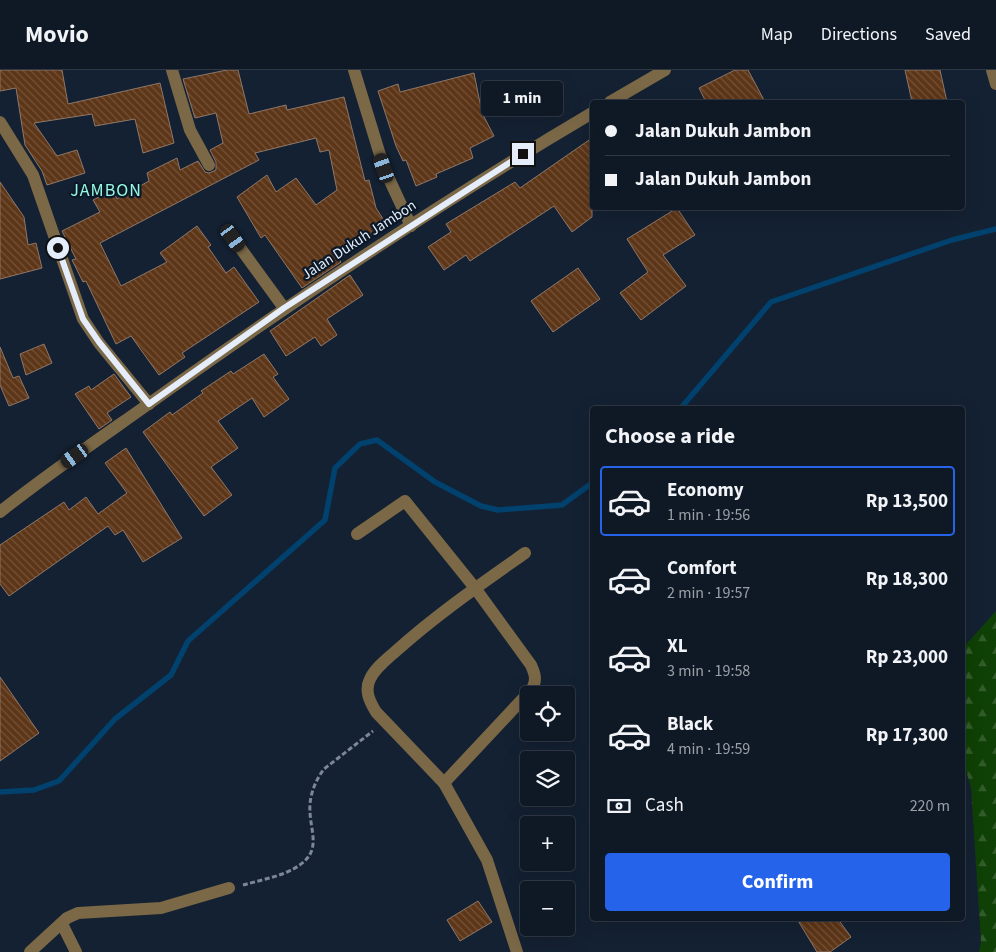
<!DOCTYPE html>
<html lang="en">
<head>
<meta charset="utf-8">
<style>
  body { margin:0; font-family:"Source Sans 3",sans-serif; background:#1d2632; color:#f1f3f6; height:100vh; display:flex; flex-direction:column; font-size:19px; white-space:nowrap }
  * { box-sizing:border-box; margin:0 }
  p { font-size:16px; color:#9ba0a7 }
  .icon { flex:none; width:28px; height:28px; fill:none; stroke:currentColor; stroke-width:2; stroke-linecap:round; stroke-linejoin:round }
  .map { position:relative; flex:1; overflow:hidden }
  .sheet { position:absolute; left:590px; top:336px; width:375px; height:515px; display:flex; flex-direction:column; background:#0f1926; border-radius:5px; box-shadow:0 5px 20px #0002,0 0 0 1px #2f3843 }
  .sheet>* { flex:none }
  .hud { position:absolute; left:590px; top:30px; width:375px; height:110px; border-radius:5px; box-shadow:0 5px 20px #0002,0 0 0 1px #2f3843; display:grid; align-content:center; height:110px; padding:0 15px; background:#0f1926 }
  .fabs { position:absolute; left:520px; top:616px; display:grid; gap:10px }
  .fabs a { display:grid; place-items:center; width:55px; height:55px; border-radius:5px; background:#0f1926; box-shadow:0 5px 20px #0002,0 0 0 1px #2f3843; font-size:25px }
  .end { position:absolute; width:22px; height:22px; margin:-11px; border:6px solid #e4edf9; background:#111; box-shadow:0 0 0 2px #111 }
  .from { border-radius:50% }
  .bubble { position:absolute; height:35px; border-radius:5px; background:#0f1926; box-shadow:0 5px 20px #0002,0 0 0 1px #2f3843; font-size:16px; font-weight:700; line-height:35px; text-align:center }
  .car { position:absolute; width:15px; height:30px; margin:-15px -8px; border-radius:6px; box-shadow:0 0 4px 1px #0007; background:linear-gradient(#222 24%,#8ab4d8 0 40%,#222 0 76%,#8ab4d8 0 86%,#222 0) }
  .hud b { display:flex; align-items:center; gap:18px; height:48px; font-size:19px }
  .hud b+b { border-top:1px solid #2f3843 }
  .hud i { width:12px; height:12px; background:#f1f3f6 }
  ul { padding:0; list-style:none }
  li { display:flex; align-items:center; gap:15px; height:70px; margin:0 10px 8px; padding:0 5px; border:2px solid transparent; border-radius:5px }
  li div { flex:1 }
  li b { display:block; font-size:19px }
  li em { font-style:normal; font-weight:700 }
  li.active { border-color:#2563eb }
  li>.icon { width:45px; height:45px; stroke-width:1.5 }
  h2 { padding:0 15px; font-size:22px; line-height:60px }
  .pay { display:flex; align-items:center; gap:12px; height:55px; padding:0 15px; font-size:19px }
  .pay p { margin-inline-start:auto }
  .button { display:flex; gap:10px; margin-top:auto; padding:10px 15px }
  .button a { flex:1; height:58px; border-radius:5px; background:#2563eb; color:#fff; font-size:20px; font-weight:700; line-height:58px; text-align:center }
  header { display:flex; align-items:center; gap:30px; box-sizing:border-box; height:70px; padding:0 25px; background:#0f1926; border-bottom:1px solid #2f3843 }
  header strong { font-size:24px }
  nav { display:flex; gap:28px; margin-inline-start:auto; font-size:18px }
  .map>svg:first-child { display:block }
</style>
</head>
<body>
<header>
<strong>Movio</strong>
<nav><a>Map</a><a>Directions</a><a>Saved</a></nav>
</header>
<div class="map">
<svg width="996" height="882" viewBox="0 0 996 882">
  <defs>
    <pattern id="forest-firs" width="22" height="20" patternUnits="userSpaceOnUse" patternTransform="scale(1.25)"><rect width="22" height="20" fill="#0f4005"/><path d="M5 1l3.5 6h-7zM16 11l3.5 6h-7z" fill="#325c2a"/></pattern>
    <pattern id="building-back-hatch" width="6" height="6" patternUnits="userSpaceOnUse" patternTransform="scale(1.25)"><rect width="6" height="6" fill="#5d3517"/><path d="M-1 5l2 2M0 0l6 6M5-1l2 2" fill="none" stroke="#74533a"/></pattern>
  </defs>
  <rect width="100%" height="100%" fill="#142132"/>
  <path fill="url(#forest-firs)" d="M996,541V882H979L981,872L971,718L963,690L962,579Z"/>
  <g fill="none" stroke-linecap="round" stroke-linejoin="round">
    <g stroke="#00416d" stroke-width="5.5">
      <path d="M680,339L771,232L952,170L996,159"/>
      <path d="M0,722L34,720L59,711L115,649L171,605L188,571L325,450L335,398L360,374L377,370L435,412L481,436L498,440L562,435L592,413"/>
    </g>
  </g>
  <g fill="url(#building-back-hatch)" stroke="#8f7768">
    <path d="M0,0H62L68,34L160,13L174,73L143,83L135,49L95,56L92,44L34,53L57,86L77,80L85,103L47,115L42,101L25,75L16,18L0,21Z"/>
    <path d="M227,0H238L249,44L286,35L287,40L344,27L365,111L369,110L376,138L387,155L339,189L341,192L302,218L265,165L261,168L237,127L267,105L276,122L296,108L316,135L337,120L329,80L320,82L316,68L255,83L259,90L100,173L121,216L167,192L160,183L197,156L211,175L208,177L226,203L234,197L259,232L182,283L185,287L159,305L131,266L116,274L86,211L83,212L72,190L76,189L62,161L100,142L93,130L113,120L117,129L149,111L147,103L177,88L180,100L198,91L205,102L209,103L216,100V92L210,80L223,73L216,43L195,48L183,9Z"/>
    <path d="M735,0H748L765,32H706L699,18Z"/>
    <path d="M905,0H940L947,32H912Z"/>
    <path d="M474,3L482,43L494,66L470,78L473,88L436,104L437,107L416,116L406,90L403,91L396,76L378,21L398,14L400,22Z"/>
    <path d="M592,68V147L572,162L554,136L470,191L466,185L444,200L428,177L451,162L446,154L515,112L520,118Z"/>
    <path d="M0,112L24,147L28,175L36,173L42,198L0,209Z"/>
    <path d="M677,138L695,165L663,185L686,216L641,250L620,223L648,202L627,169Z"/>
    <path d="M578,198L600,229L553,262L531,231Z"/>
    <path d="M350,205L363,225L327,249L337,265L321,276L315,267L286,286L270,261Z"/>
    <path d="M44,274L52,293L26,305L20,284Z"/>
    <path d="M0,277L13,308L19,306L29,328L9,336L0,315Z"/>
    <path d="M264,284L278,304L273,307L289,329L264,347L252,328L218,351L238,378L211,397L232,425L204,446L143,362L170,342L172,345L203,323L201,321L231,301L233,304Z"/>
    <path d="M114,304L131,327L107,343L112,350L99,359L75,324L89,316L91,320Z"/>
    <path d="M126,378L182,468L143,492L123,460L115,465L108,456L9,526L0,514V475L64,432L69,440L86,427L98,444L127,423L105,393Z"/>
    <path d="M0,607L39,663L0,691Z"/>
    <path d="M478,831L492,852L460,871L447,850Z"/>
    <path d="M797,849H838L851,867L830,882H817Z"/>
  </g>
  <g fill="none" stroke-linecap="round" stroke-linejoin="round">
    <path stroke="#7d8897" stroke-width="3" stroke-dasharray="5 2.5" stroke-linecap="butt" d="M243,815C257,811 273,808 287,802C328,784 308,763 310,734C311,721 317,708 324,699L373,661"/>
    <g stroke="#7b6847" stroke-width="12">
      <path d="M172,0L190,60L209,95"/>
      <path d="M354,0L384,98L411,156"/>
      <path d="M992,0L996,14"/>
      <path d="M0,52L33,105L83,249L99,273L149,334"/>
      <path d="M233,168L284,238"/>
      <path d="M357,464L405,431L475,518L531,595C535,604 537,610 532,619L444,713"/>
      <path d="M62,854L76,882"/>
      <path d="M30,882L67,848L78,843L161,838L229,818"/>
      <path d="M517,882L487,790L444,713L376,642C370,632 364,621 370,609C375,598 387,589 396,581C436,545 481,514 525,483"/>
    </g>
    <g stroke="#7b6847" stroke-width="12">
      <path d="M610,32L665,0"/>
      <path d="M0,442C55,398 114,359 171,318C308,221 448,128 592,43"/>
    </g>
  </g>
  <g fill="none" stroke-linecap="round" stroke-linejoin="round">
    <path stroke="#e4edf9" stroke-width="6" d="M58,178L83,249L99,272L149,334L284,238L523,84"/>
  </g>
  <g text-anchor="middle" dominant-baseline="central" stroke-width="4.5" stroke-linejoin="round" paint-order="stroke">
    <g font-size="15" fill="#e4edf9" stroke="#0b1828">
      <text transform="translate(359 170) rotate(-33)">Jalan Dukuh Jambon</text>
    </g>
    <g font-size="18" letter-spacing="1" fill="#95f9e2" stroke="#0b1828">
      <text x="106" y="120">JAMBON</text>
    </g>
  </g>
</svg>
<div class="fabs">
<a><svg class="icon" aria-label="locate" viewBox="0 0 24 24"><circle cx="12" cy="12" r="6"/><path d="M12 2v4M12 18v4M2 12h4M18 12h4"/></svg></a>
<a><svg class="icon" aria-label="layers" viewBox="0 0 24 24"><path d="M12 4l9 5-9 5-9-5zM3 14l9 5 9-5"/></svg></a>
<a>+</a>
<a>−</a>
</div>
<i class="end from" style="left:58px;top:178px"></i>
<i class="end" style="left:523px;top:84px"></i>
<div class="bubble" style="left:481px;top:11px;width:82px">1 min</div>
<i class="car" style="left:384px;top:98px;rotate:341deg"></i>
<i class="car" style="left:233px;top:168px;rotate:144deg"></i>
<i class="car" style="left:75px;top:386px;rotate:235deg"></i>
<div class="hud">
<b><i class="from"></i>Jalan Dukuh Jambon</b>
<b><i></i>Jalan Dukuh Jambon</b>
</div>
<section class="sheet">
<h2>Choose a ride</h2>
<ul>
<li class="active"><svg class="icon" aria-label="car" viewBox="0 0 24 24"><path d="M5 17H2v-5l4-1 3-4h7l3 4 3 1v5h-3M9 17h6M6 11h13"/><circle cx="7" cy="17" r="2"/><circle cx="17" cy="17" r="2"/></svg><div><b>Economy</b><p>1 min · 19:56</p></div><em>Rp 13,500</em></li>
<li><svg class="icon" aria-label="car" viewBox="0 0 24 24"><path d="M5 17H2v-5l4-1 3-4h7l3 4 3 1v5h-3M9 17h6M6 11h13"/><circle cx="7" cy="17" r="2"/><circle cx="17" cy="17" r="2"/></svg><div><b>Comfort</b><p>2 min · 19:57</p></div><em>Rp 18,300</em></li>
<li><svg class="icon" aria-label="car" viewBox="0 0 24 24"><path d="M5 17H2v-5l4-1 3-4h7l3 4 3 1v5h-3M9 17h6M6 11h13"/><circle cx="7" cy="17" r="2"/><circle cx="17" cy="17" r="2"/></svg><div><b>XL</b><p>3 min · 19:58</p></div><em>Rp 23,000</em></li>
<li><svg class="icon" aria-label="car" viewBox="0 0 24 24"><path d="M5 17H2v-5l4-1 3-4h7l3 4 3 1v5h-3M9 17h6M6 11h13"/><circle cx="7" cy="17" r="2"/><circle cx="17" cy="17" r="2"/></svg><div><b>Black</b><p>4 min · 19:59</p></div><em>Rp 17,300</em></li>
</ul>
<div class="pay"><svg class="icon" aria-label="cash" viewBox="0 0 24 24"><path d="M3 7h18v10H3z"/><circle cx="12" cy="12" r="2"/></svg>Cash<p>220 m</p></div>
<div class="button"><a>Confirm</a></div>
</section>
</div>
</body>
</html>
